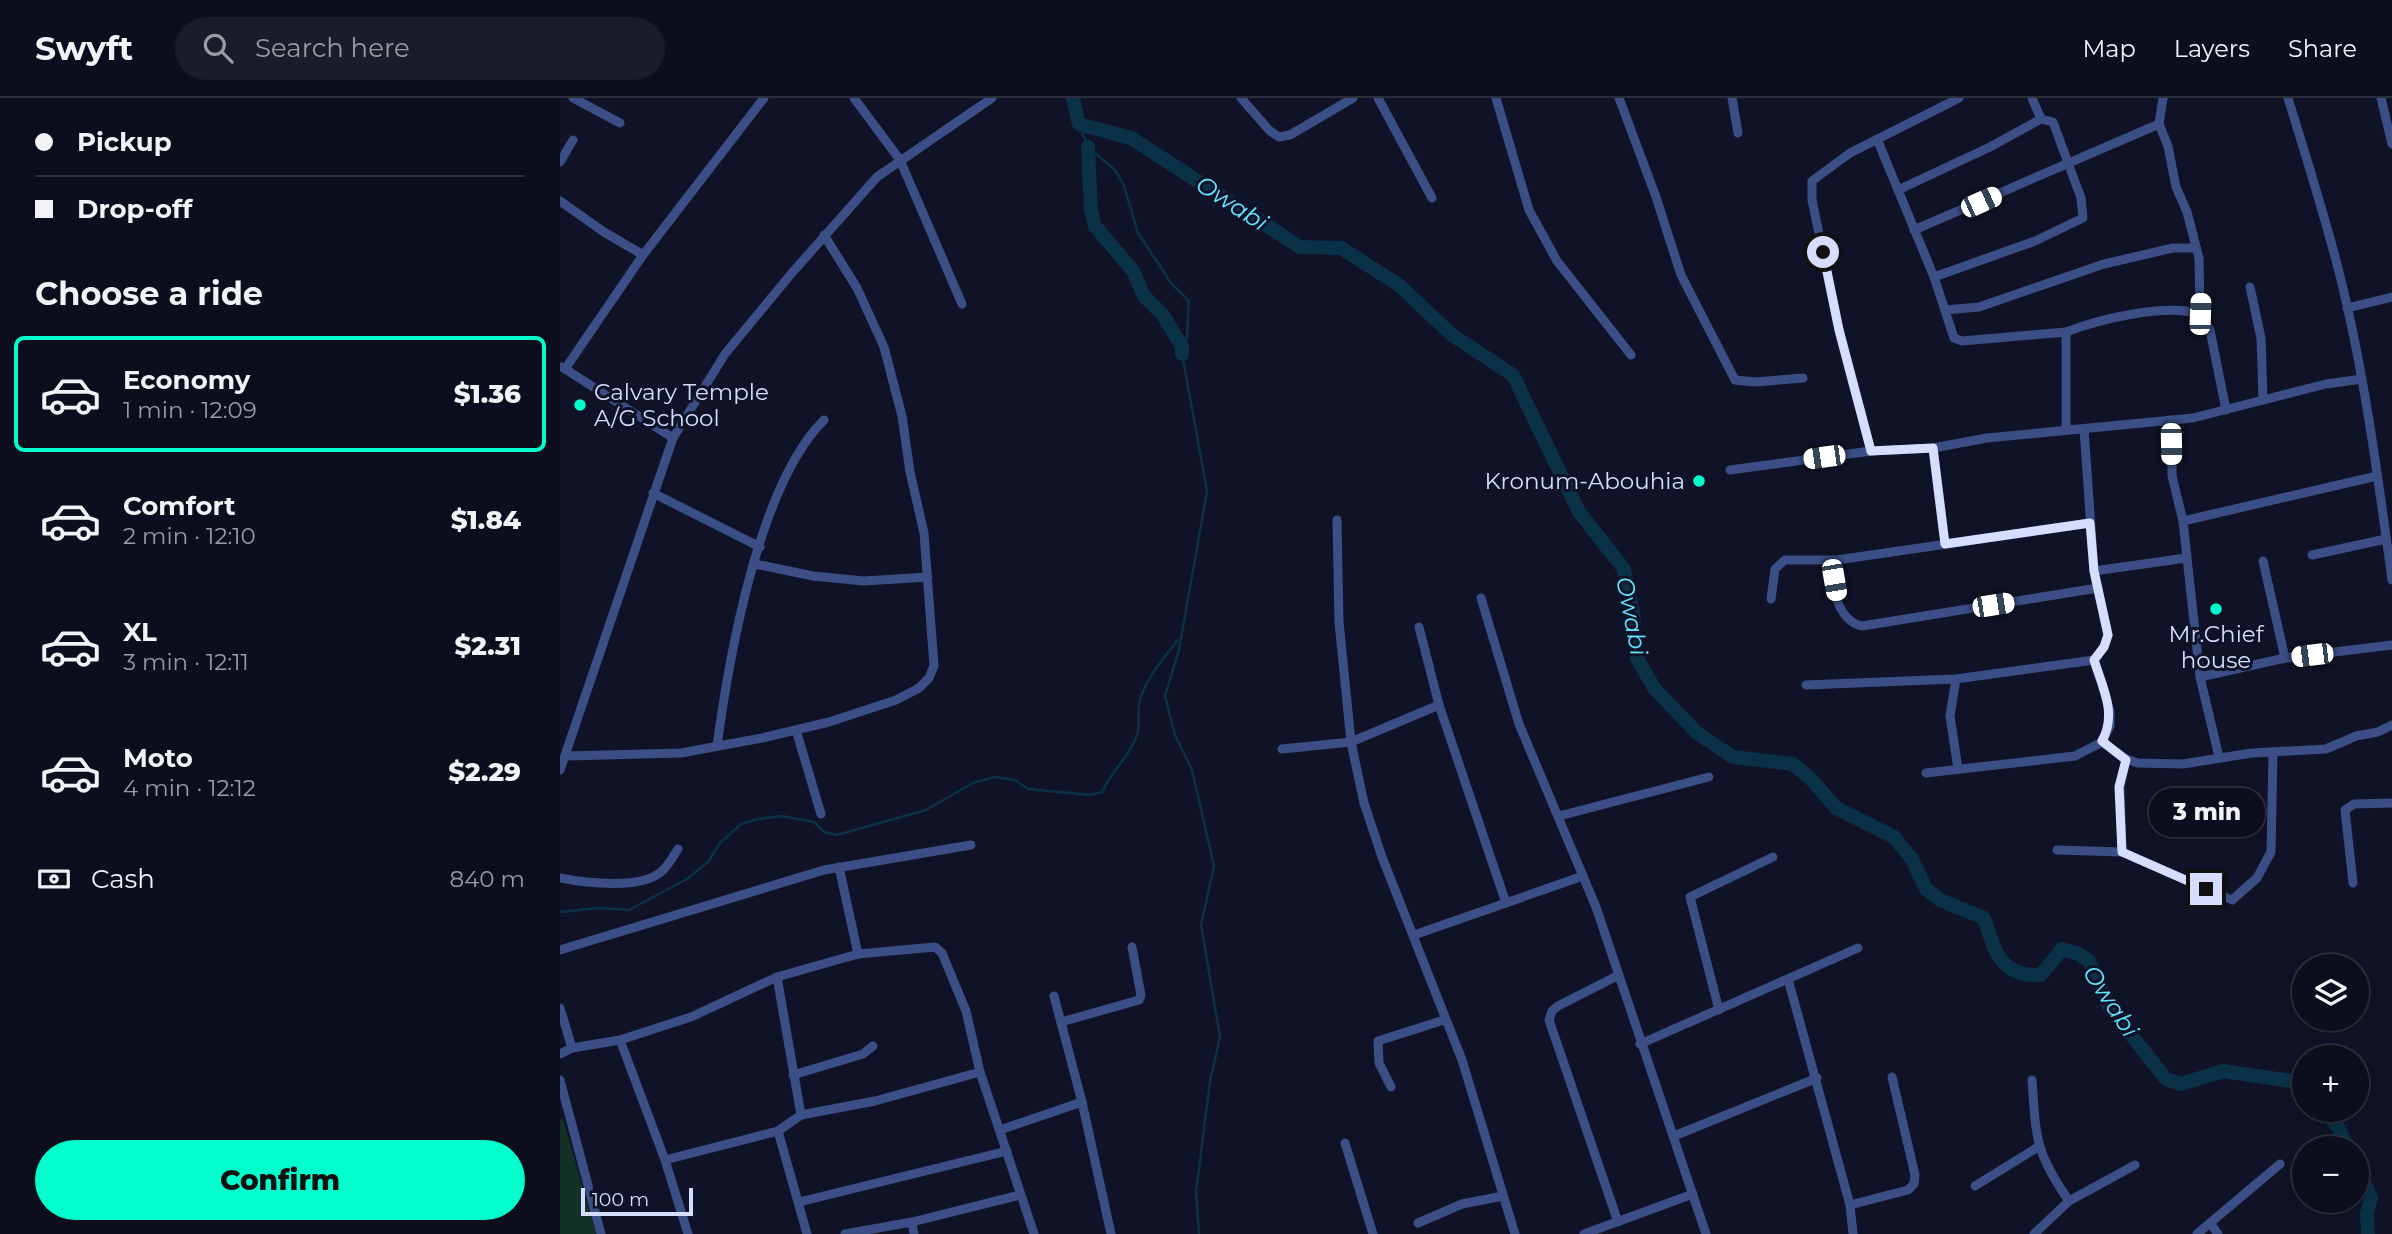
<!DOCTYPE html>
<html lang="en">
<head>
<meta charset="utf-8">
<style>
  body { margin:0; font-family:Montserrat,sans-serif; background:#1a1c2a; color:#f1f3f6; height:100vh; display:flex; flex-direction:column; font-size:26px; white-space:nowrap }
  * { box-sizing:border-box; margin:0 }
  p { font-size:23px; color:#9a9ca4 }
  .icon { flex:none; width:38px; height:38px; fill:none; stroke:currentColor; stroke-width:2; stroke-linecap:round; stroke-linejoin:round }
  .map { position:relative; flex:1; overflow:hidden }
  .details { display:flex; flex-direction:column; background:#0c0e1d; width:560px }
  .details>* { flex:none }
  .banner { display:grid; align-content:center; height:154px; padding:0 35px; background:#0c0e1d }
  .fabs { position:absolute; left:1732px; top:856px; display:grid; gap:14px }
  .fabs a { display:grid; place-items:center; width:77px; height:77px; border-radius:50%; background:#0c0e1d; box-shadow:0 4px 10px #0003,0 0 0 2px #2c2e3b; font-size:35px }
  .scale { position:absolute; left:21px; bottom:18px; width:112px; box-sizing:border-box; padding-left:7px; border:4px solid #d6ddff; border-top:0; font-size:19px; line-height:24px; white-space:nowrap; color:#d6ddff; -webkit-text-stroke:5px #101327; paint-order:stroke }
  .end { position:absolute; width:32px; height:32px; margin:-16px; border:9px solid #d6ddff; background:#111; box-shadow:0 0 0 4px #111 }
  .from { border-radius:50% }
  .bubble { position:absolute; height:49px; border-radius:24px; background:#0c0e1d; box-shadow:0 4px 10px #0003,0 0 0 2px #2c2e3b; font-size:23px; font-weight:800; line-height:49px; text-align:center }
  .car { position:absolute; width:21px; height:42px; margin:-21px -10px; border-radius:9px; box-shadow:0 0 5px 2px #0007; background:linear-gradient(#fff 24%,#345 0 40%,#fff 0 76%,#345 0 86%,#fff 0) }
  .banner b { display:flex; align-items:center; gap:24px; height:66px; font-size:26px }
  .banner b+b { border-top:2px solid #2c2e3b }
  .banner i { width:18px; height:18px; background:#f1f3f6 }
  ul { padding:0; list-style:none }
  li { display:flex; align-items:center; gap:21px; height:116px; margin:0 14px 10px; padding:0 21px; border:4px solid transparent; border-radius:10px }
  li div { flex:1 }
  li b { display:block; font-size:26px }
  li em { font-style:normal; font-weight:800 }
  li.selected { border-color:#02fecd }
  li>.icon { width:63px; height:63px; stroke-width:1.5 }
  h2 { padding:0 35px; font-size:32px; line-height:84px }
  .pay { display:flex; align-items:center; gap:18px; height:77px; padding:0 35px; font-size:26px }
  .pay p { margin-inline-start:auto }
  .button { display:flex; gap:14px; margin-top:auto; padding:14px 35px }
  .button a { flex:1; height:80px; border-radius:42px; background:#02fecd; color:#111; font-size:28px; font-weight:800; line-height:80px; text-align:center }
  header { display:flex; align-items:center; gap:42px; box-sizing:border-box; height:98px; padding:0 35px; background:#0c0e1d; border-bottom:2px solid #2c2e3b }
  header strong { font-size:33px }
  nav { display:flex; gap:38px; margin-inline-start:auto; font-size:24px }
  .search { width:490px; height:63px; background:#1a1c2a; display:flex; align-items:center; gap:18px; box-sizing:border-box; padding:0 24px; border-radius:38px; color:#9a9ca4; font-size:26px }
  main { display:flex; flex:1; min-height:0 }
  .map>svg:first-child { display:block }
</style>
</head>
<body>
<header>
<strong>Swyft</strong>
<div class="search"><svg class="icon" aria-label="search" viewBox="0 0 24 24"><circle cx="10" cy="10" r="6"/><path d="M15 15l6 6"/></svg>Search here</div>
<nav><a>Map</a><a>Layers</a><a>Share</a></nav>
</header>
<main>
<section class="details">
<div class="banner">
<b><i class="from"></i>Pickup</b>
<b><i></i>Drop-off</b>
</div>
<h2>Choose a ride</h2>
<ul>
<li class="selected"><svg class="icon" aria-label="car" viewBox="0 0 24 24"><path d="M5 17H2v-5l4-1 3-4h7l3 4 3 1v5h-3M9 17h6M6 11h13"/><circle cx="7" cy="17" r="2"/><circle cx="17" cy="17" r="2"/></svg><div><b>Economy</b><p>1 min · 12:09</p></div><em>$1.36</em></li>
<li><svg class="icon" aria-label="car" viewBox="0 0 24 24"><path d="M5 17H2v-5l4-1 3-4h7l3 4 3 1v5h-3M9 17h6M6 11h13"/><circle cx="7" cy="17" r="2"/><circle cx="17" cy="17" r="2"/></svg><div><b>Comfort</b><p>2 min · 12:10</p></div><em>$1.84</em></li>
<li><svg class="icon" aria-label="car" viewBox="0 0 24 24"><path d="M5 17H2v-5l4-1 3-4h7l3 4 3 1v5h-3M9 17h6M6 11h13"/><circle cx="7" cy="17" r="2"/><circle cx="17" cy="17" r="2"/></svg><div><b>XL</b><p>3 min · 12:11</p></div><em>$2.31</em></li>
<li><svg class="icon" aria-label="car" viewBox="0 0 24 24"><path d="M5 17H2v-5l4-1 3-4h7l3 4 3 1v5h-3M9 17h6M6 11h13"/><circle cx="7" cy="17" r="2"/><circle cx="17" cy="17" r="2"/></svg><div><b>Moto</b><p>4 min · 12:12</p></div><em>$2.29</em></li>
</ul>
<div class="pay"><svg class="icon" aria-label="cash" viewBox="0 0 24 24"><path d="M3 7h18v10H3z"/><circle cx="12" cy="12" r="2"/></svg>Cash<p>840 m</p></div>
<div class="button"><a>Confirm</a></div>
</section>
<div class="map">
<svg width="1832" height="1136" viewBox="0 0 1832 1136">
  <rect width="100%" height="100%" fill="#101327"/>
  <path fill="#133127" d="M3,1020L36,1136H0V1022Z"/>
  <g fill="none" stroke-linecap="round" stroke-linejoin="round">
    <g stroke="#0a3146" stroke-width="2.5">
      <path d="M519,26L528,49L556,73L564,88L578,135L611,185L629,203L627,238L622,256L647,393L619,552L605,598L615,637L632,672L654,768L641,827L660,939L650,983L636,1094L639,1136"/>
      <path d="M0,814L39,810L69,812L127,781L148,764L160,745L181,726L198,721L222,718L254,724L264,734L277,737L366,712L413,685L434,679L455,682L468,691L530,697L542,694C551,674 567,661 576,640C581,629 577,618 579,607C583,583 603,561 618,542"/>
    </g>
    <g stroke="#0a3146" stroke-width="14">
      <path d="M513,0L519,26L571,40L740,149L781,150L839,187L892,237L953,277L1019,414L1064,471L1073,516L1077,560L1094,590L1137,635L1173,659L1233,666L1251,681L1276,710L1334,739L1352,761L1366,791L1380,802L1424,820C1435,852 1439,879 1481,877L1502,851L1519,856L1529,863L1549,909L1606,981L1621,986L1663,973L1731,983L1745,994"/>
      <path d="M528,49L531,113L535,128L573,173L584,198L603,217L622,249V256"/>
      <path d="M1764,1012L1778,1029L1788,1050"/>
      <path d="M1797,1068L1811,1100L1807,1115L1808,1136"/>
    </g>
    <g stroke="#3b4e86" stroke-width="9">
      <path d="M13,0L60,25"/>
      <path d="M294,0L340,62L402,206"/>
      <path d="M681,0L710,33L719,39L730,37L793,0"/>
      <path d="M818,0L872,100"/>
      <path d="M936,0L969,112L997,163L1071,257"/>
      <path d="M1059,0L1096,99L1121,177L1175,282L1195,284L1243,280"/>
      <path d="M1172,0L1178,35"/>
      <path d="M1603,0L1599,26L1608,48L1616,89L1627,114L1639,160L1640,216"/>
      <path d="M1728,0C1746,59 1765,118 1780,178C1805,278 1818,380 1832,482"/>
      <path d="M1821,0L1832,46"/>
      <path d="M1317,41L1374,179L1394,240L1402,243L1506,234"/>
      <path d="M0,64L13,42"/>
      <path d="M1338,92L1430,49L1481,21L1472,0"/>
      <path d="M0,103L44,134L83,157"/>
      <path d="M1354,132L1599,26"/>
      <path d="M1374,179L1475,143L1523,120L1521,100L1493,24L1481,21"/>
      <path d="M1690,189L1701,240L1703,302"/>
      <path d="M1787,210L1832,199"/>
      <path d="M1385,212L1419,209L1544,166L1613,150H1636"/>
      <path d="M2,269L113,340"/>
      <path d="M5,271L83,157L204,0"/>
      <path d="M1612,322V378L1623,423"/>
      <path d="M1524,331L1534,473L1548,537L1544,549L1534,562"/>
      <path d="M1506,332V234C1540,221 1605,205 1640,216L1650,232L1666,312"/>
      <path d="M1373,350L1385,446"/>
      <path d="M1311,353L1279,232L1252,102V83L1290,55L1399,0"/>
      <path d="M1170,372L1311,353L1373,350L1427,340L1633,320L1766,286L1802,281"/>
      <path d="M1817,378L1623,423L1640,579L1725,560L1832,547"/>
      <path d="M93,395L200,449"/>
      <path d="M777,422L779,524L791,644L804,705L822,759L902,962L955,1136"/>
      <path d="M1752,457L1826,441"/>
      <path d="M1277,462C1267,484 1278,523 1302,528L1538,490"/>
      <path d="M1703,463L1725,560"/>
      <path d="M195,466L253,478L304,483L368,479"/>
      <path d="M1534,473L1626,460"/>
      <path d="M921,500L959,626L1036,809L1146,1136"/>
      <path d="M1211,501L1215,471L1225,462H1277L1530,425"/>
      <path d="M859,529L879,607L946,805"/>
      <path d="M1640,579L1659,659"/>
      <path d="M1396,581L1390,618L1398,671"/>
      <path d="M1246,587L1396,581L1534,562"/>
      <path d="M236,632L261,716"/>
      <path d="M1542,644L1566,661L1578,665L1623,666L1692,655L1766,651L1796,638L1818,634L1832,627"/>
      <path d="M157,648C169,559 199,386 264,322"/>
      <path d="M722,651L791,644L879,607"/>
      <path d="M6,658L121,655L202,640L269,624L336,602L359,590L369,580L374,568L364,435L350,374L342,318L324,249L297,190L264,137"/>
      <path d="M0,672L113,340L165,256L231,176L317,79L432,0"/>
      <path d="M1366,675L1515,658L1542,644L1550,628V613L1534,562"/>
      <path d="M999,718L1149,679"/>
      <path d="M1497,752L1562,754L1672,802L1697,780L1711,754L1713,654"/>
      <path d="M1562,754L1560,689L1566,661"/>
      <path d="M279,769L298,856"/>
      <path d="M0,780C25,785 82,792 102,773C109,767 113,758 118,751"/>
      <path d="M1793,785L1785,712L1794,706L1832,705"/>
      <path d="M854,837L1023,778"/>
      <path d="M0,852L264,772L411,747"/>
      <path d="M1057,878L998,908L992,913L989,922L1058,1124"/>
      <path d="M217,879L241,1017"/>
      <path d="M1228,881L1290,1107L1293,1136"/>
      <path d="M494,898L522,1004L551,1136"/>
      <path d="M0,910L12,950L60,942L131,919L217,879L298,856L375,849L382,855L406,913L420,974L474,1136"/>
      <path d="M1159,912L1130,799L1213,759"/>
      <path d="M501,924L579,902L581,897L572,849"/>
      <path d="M60,942L105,1062L128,1136"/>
      <path d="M1080,946L1298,850"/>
      <path d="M0,956L12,950"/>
      <path d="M233,977L303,956L313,948"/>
      <path d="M0,982L41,1136"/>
      <path d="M1472,982C1476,1040 1475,1054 1509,1103"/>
      <path d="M831,989L819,965L818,943L884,922"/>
      <path d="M440,1032L522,1004"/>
      <path d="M218,1033L247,1136"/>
      <path d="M1114,1038L1257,980"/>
      <path d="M785,1045L813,1136"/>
      <path d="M105,1062L218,1033L241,1017L315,1003L420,974"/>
      <path d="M1415,1088L1478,1049"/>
      <path d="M239,1104L447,1053"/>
      <path d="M1290,1107L1348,1092L1354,1086L1355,1077L1332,979"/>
      <path d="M352,1124L354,1136"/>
      <path d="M858,1125L902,1106L943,1098"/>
      <path d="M1650,1125L1658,1136"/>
      <path d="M285,1136L352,1124L460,1097"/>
      <path d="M1024,1136L1133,1096"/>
      <path d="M1474,1136L1509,1103L1575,1067"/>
      <path d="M1637,1136L1720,1066"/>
    </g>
  </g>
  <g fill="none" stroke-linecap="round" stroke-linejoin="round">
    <path stroke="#d6ddff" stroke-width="9" d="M1263,154L1279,232L1311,353L1373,350L1385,446L1530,425L1534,473L1548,537L1544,549L1534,562C1543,590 1557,616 1542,643L1566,662L1559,689L1562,754L1646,791"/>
  </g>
  <g fill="#02fecd" stroke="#101327" stroke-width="2.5">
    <circle cx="20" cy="307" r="7"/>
    <circle cx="1139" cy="383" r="7"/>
    <circle cx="1656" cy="511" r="7"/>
  </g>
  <g text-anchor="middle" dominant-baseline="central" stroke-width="6" stroke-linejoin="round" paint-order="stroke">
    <g font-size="23" fill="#d6ddff" stroke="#101327" text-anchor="start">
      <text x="34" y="294">Calvary Temple<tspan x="34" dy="26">A/G School</tspan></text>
      <text x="1125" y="383" text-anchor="end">Kronum-Abouhia</text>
      <text x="1656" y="536" text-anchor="middle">Mr.Chief<tspan x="1656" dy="26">house</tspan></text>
    </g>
    <g font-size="24" font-style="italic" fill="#64e5ff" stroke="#101327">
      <text transform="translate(672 105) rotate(33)">Owabi</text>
      <text transform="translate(1072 518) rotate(79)">Owabi</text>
      <text transform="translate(1551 903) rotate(57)">Owabi</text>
    </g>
  </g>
</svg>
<div class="fabs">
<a><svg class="icon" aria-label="layers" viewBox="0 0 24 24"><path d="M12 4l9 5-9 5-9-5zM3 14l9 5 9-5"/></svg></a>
<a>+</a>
<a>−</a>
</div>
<div class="scale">100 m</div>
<i class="end from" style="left:1263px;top:154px"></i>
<i class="end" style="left:1646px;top:791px"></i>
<div class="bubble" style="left:1589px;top:690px;width:116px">3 min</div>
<i class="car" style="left:1421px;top:104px;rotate:66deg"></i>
<i class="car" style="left:1640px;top:216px;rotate:2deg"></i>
<i class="car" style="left:1611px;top:346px;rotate:179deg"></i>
<i class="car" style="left:1264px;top:359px;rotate:262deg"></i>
<i class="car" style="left:1274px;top:482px;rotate:170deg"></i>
<i class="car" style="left:1433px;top:507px;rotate:81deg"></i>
<i class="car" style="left:1752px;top:557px;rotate:263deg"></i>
</div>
</main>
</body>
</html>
